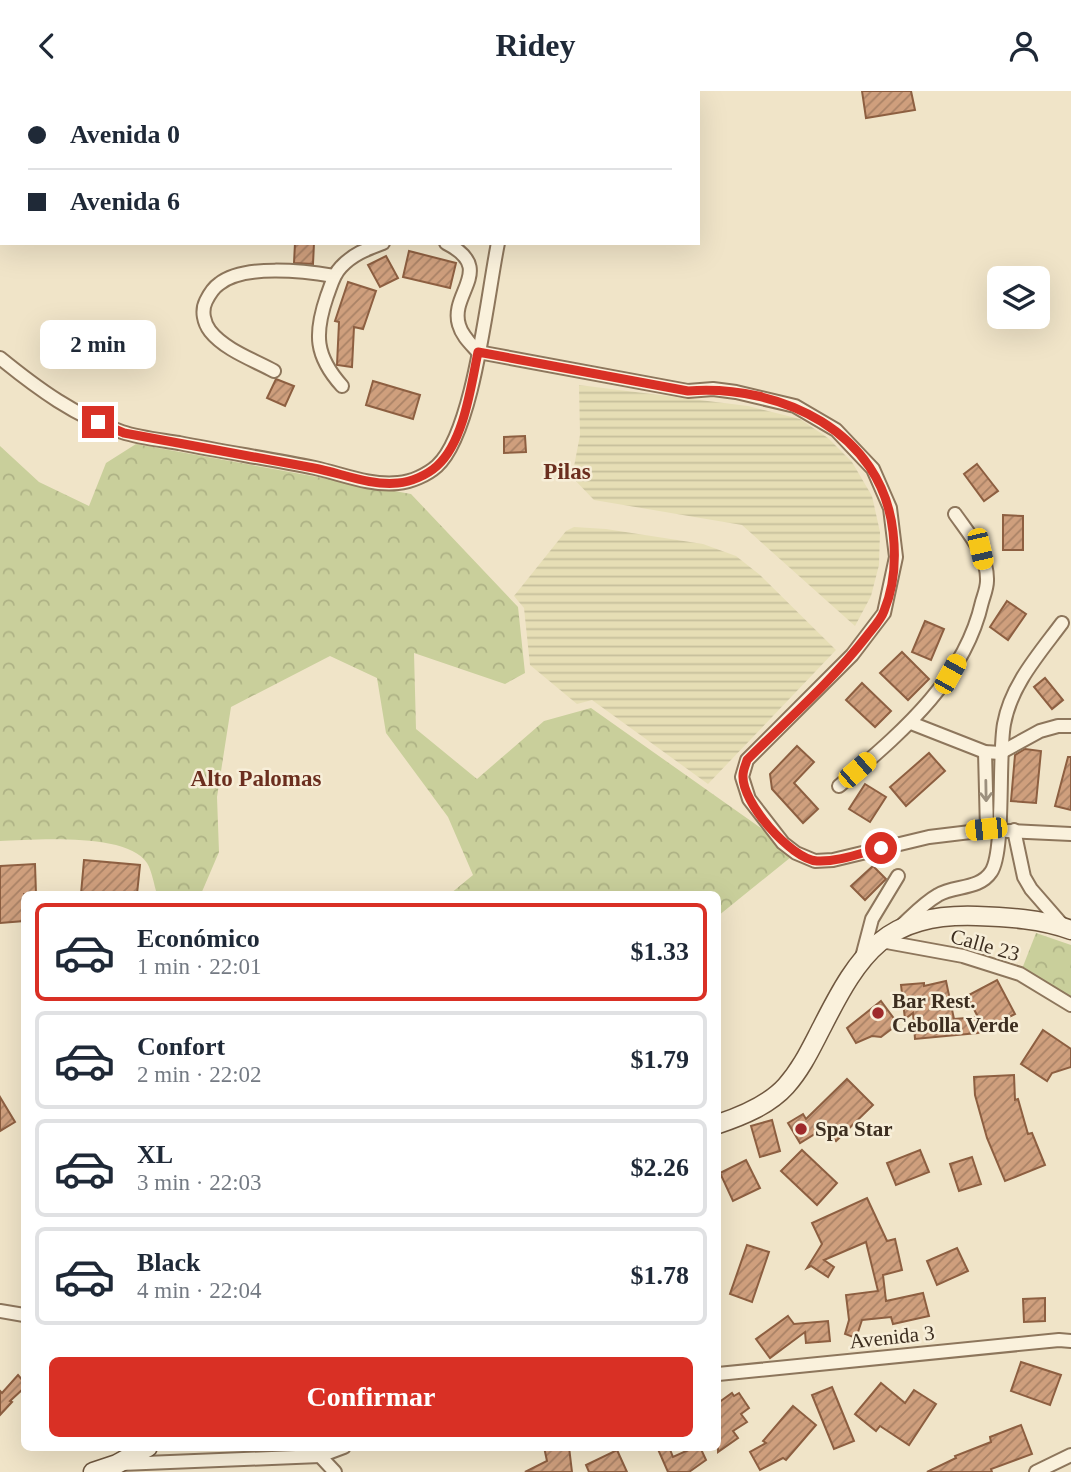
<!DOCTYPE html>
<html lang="es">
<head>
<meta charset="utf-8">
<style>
  body { margin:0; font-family:"Times New Roman",serif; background:#f2f2f3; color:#1f2937; height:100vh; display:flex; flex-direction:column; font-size:26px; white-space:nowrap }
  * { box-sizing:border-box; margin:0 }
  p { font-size:23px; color:#747a83 }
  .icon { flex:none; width:38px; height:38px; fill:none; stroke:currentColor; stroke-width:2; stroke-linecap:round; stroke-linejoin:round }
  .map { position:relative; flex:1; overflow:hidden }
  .drawer { position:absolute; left:21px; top:800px; width:700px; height:560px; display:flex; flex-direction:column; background:#fff; border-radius:10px; box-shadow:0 7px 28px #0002 }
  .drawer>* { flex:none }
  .hud { position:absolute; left:0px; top:0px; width:700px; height:154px; box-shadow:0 7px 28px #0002; display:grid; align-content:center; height:154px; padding:0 28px; background:#fff }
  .fabs { position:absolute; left:987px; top:175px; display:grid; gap:14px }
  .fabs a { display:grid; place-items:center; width:63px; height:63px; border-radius:10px; background:#fff; box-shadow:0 7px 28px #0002; font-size:35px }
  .end { position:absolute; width:32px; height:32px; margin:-16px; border:9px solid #d93025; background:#fff; box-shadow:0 0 0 4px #fff }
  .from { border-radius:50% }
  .bubble { position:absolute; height:49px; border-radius:10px; background:#fff; box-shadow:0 7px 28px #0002; font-size:23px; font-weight:800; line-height:49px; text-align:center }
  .car { position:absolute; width:21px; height:42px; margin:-21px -10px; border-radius:9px; box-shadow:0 0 5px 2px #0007; background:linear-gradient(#f5c518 24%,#345 0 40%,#f5c518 0 76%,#345 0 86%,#f5c518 0) }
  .hud b { display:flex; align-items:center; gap:24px; height:66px; font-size:26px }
  .hud b+b { border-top:2px solid #e0e1e3 }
  .hud i { width:18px; height:18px; background:#1f2937 }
  ul { padding:12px 0 0; list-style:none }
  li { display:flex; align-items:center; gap:21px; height:98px; margin:0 14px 10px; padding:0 14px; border:4px solid #e0e1e3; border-radius:10px }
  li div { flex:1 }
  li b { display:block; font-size:26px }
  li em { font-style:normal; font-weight:800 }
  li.on { border-color:#d93025 }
  li>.icon { width:63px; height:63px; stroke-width:1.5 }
  .primary-button { display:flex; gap:14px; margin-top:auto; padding:14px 28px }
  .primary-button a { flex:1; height:80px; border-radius:10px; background:#d93025; color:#fff; font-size:28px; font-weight:800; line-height:80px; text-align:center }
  header { display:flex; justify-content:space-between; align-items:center; height:91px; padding:0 28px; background:#fff; font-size:32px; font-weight:800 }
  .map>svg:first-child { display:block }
</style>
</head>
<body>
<header><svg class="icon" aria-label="back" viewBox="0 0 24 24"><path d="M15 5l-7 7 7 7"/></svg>Ridey<svg class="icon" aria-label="person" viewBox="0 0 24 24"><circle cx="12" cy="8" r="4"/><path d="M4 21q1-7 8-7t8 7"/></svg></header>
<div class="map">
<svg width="1071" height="1381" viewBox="0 0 1071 1381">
  <defs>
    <pattern id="farmland-rules" width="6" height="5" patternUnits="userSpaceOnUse" patternTransform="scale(1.75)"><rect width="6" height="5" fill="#e6deb5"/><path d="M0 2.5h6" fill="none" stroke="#c6bf9b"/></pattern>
    <pattern id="forest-crowns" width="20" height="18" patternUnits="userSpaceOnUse" patternTransform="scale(1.75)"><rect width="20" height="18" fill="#c9cf9b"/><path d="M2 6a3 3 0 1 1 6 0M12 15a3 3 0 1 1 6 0" fill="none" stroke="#aeb285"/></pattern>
    <pattern id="building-hatch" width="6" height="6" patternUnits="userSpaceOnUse" patternTransform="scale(1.75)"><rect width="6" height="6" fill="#cf9f7d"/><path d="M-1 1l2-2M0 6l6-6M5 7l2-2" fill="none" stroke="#a98266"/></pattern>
  </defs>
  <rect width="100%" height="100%" fill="#f0e4c8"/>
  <g fill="url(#farmland-rules)">
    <path d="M579,294L748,315L800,328L828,347L852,371L872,405L880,441L879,474L871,505L855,535L742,434L594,409L572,386L580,344Z"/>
    <path d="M574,436L606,438L703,453L736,465L760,484L836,559L708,693L592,609L577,613L530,574L524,517L514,505L566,440Z"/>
  </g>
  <g fill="url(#forest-crowns)">
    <path d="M136,353L411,403L518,516L525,582L505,593L414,562L416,638L477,688L544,630L591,617L796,762L718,825V803H450L473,784L448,726L386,642L377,587L330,565L231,616L217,706L219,761L201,803H157C154,794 152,780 147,772C127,741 33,749 0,750V355L39,391L89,415L106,372Z"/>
    <path d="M1036,842L1071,854V914L1020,883Z"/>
  </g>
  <g fill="url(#building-hatch)" stroke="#8d5f41" stroke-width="2">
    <path d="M862,0H911L915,19L866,27Z"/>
    <path d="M295,152H314L313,173L294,172Z"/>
    <path d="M409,160L456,172L450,197L403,186Z"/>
    <path d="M386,165L398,187L380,196L368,174Z"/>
    <path d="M348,191L376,200L363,238L354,236L352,276L337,274L339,231L335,230Z"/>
    <path d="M276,288L294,295L285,315L267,307Z"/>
    <path d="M373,290L420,304L413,328L366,314Z"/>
    <path d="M525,345L526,361L504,362V346Z"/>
    <path d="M977,373L998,400L984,410L964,383Z"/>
    <path d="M1003,424L1023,425V459H1003Z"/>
    <path d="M1007,510L1026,523L1008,549L990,536Z"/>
    <path d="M925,530L944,538L931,569L912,561Z"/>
    <path d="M902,561L929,588L908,609L880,582Z"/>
    <path d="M1045,587L1063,609L1052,618L1034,596Z"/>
    <path d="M862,592L891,620L875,636L846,609Z"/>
    <path d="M797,655L814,671L794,692L818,718L803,732L772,698L770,683Z"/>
    <path d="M1025,658L1041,660L1036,712L1011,710L1015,664Z"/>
    <path d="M929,662L945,680L906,715L890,696Z"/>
    <path d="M1068,666H1071V719L1055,715Z"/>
    <path d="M865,693L886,706L870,731L849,718Z"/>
    <path d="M84,769L140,774L137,803H81Z"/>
    <path d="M35,773L36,803H24V830L0,832V775Z"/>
    <path d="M873,775L886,788L865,809L851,795Z"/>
    <path d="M997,889L1015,923L978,942L915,948L913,922L905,928L901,894L924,892V895L946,890L954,928L978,926L967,905Z"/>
    <path d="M881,910L898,933L881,946L872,945L856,952L847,937Z"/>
    <path d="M1043,939L1071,958V976L1052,982L1047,990L1021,973Z"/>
    <path d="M1014,984L1015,1009L1018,1008L1028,1043L1032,1042L1045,1074L1005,1090L987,1047L975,1004L974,986Z"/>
    <path d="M847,988L873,1014L836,1050L823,1038L800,1052L788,1032L803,1023L806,1028Z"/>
    <path d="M0,1006L15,1031L0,1040Z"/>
    <path d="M772,1029L780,1060L760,1066L751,1035Z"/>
    <path d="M802,1059L837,1092L817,1114L781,1080Z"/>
    <path d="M920,1059L929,1081L896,1094L887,1072Z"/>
    <path d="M972,1066L981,1093L959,1100L950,1073Z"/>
    <path d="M746,1069L760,1097L733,1110L720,1082Z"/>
    <path d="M867,1107L887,1150L895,1148L902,1179L883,1184L886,1210L923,1202L929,1225L893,1233L891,1226L862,1229L856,1247L845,1243L849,1229L846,1204L878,1200L866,1151L824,1169L834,1176L828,1186L811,1175L807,1177L822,1153L812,1132Z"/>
    <path d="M747,1154L769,1161L752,1211L730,1203Z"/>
    <path d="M957,1157L968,1180L937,1194L927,1170Z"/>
    <path d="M1045,1207V1230L1024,1231L1023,1208Z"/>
    <path d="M788,1225L794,1233L828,1230L830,1250L806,1252L805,1241L770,1267L756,1248Z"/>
    <path d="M1021,1271L1061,1284L1050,1314L1011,1300Z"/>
    <path d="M18,1284L24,1291V1297L10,1310L12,1311L0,1324V1300L2,1302Z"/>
    <path d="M881,1292L905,1312L914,1299L936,1313L909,1354L880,1335L876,1340L855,1323Z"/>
    <path d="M832,1296L854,1350L834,1358L812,1304Z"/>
    <path d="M732,1302L734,1305L739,1302L749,1317L741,1323L747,1331L733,1340L738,1347L718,1361V1312Z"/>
    <path d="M793,1315L816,1334L786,1369L783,1367L760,1379L750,1361L766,1352L763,1350Z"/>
    <path d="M1021,1334L1032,1363L991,1378L992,1381H927L956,1367L955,1365L991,1351L990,1346Z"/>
    <path d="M544,1356H569L572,1381H525L547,1370Z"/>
    <path d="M657,1356H669L673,1366L695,1356H700L706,1369L689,1381H668Z"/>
    <path d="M617,1359L627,1381H589L586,1374Z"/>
  </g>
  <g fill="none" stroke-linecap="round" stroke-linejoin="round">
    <defs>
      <g id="minor">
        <path d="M423,0L425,2"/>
        <path d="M446,152C497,178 449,202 459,234C462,245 471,253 478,261"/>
        <path d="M478,261L688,300L713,298L736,301L795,315L836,339L873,378L890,417L896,466L884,522L852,564L747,669L742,686L749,708L783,752L796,762L815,770L833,769L929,746L987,739L1071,743"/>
        <path d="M0,267C38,298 75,325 122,341C140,347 161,349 179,352C224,361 270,368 315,377C342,383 370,395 398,392C411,391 427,384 437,375C474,341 487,205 498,152"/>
        <path d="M274,280C254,269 225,259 210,240C204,232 201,220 206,210C209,204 213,197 219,193C244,173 304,180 334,185"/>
        <path d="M342,295C315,265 314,243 327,205C331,195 333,184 341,176C353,163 367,158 383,152"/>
        <path d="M911,632L985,661L1000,662L1040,640L1058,635H1071"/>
        <path d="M985,661L987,739"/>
        <path d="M839,695C898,644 964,591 982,511C984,504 987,497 987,490C988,464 969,443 955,423"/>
        <path d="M1014,739L1024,786L1031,798L1065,837"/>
        <path d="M901,835C913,824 924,812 938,804C954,794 979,799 991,781C1005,761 998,666 1004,633C1011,594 1039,563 1062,532"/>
        <path d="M881,850L963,865L1020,883L1071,914"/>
        <path d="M862,866L872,828L898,785"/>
        <path d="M0,1220L24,1224"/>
        <path d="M718,1283L1059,1249L1071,1250"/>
        <path d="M320,1365L335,1381"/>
        <path d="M121,1373L320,1365L344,1356"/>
        <path d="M1036,1381L1071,1364"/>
      </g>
      <g id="secondary">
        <path d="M718,1033C742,1025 769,1014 786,995C802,977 811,957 822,936C860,861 886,822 977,825C1007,826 1042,828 1071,839"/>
        <path d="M93,1381L117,1373L148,1356"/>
      </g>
    </defs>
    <use href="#minor" stroke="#8d765c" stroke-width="16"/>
    <use href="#secondary" stroke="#6f573f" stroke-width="21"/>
    <use href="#minor" stroke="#faf1dc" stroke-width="12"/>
    <use href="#secondary" stroke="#faf1dc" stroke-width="18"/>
  </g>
  <defs><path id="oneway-shaft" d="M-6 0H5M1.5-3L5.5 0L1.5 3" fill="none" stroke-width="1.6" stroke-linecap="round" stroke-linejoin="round" transform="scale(1.75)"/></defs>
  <use stroke="#9c907e" href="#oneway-shaft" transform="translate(986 700) rotate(89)"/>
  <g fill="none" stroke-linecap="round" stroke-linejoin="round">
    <path stroke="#d93025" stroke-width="9" d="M98,331L124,342C187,354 251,365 314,377C341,382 370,395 398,392C411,391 427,384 437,375C464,351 471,295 478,261L688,300C781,293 882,341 893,441C896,467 894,496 884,520C881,529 872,538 866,546C831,591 787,629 747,669C746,673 743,679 743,684C741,711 791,768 817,770C838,771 861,762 881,757"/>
  </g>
  <g fill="#9e2a2b" stroke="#f7eed8" stroke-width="2.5">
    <circle cx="878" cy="922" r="7"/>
    <circle cx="801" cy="1038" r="7"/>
  </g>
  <g text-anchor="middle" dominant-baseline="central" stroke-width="5" stroke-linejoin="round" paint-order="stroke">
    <g font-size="21" fill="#3d2e20" stroke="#f7eed8">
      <text transform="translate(985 854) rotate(16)">Calle 23</text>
      <text transform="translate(892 1246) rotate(-6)">Avenida 3</text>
    </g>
    <g font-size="21" font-weight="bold" fill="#3d2e20" stroke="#f7eed8" text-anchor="start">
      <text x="892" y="910">Bar Rest.<tspan x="892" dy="24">Cebolla Verde</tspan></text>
      <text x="815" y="1038">Spa Star</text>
    </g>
    <g font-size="23" font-weight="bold" fill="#6b2e1e" stroke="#f7eed8">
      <text x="567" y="380">Pilas</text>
      <text x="256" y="687">Alto Palomas</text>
    </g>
  </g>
</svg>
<div class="fabs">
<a><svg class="icon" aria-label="layers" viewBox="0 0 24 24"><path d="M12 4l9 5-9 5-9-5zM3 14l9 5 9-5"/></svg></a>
</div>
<i class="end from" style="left:881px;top:757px"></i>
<i class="end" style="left:98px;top:331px"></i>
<div class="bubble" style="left:40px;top:229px;width:116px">2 min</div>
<i class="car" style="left:980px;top:458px;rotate:167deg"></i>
<i class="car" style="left:950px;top:583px;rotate:29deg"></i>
<i class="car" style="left:857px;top:679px;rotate:49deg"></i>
<i class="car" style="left:986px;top:738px;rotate:264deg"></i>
<div class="hud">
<b><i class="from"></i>Avenida 0</b>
<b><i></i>Avenida 6</b>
</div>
<section class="drawer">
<ul>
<li class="on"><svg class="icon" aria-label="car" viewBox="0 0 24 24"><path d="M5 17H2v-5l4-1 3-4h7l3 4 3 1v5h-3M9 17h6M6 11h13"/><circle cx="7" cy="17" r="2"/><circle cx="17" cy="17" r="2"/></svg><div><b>Económico</b><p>1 min · 22:01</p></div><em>$1.33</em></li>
<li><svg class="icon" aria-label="car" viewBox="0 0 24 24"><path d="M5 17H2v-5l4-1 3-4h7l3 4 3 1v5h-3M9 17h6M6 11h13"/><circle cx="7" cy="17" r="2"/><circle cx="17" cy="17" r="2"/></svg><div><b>Confort</b><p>2 min · 22:02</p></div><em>$1.79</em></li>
<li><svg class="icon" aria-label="car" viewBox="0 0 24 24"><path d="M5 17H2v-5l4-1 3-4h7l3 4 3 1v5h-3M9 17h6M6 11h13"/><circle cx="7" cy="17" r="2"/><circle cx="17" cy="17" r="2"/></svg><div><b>XL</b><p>3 min · 22:03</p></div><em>$2.26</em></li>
<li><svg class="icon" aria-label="car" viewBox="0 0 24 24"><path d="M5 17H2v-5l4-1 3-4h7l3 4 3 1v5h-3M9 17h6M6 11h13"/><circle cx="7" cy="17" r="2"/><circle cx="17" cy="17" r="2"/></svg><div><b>Black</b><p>4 min · 22:04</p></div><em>$1.78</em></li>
</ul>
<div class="primary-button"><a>Confirmar</a></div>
</section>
</div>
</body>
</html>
